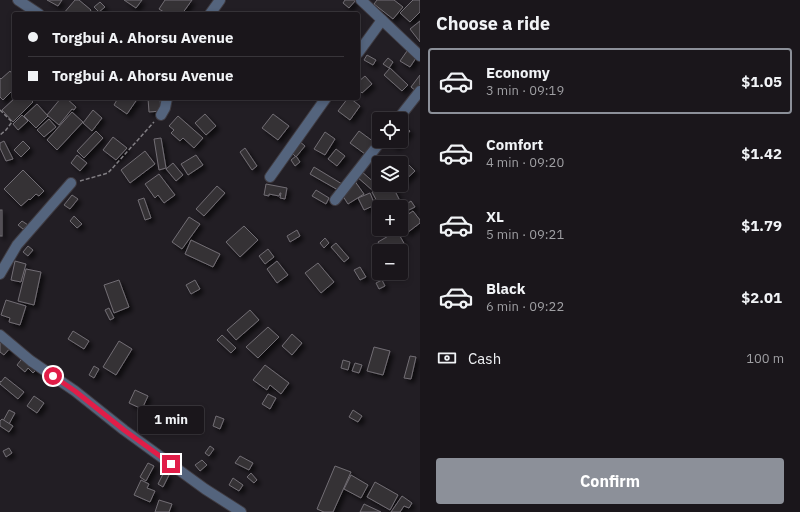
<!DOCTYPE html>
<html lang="en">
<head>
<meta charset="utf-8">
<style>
  body { margin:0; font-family:"IBM Plex Sans",sans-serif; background:#231f24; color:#f1f3f6; height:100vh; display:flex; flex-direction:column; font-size:15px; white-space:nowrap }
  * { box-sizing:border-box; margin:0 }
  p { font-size:13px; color:#9f9fa3 }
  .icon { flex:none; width:22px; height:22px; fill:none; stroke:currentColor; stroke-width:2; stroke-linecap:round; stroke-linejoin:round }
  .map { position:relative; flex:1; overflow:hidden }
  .details { display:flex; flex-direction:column; background:#1a161b; width:380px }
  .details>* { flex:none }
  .banner { position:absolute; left:12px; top:12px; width:348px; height:88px; border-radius:4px; box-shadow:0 2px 6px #0003,0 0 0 1px #38353a; display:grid; align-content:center; height:88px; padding:0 16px; background:#1a161b }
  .fabs { position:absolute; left:372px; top:112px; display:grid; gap:8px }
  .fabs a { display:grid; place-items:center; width:36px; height:36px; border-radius:4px; background:#1a161b; box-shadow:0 2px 6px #0003,0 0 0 1px #38353a; font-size:20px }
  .end { position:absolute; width:18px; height:18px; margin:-9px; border:5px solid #e11d48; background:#fff; box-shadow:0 0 0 2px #fff }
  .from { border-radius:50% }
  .bubble { position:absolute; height:28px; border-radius:4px; background:#1a161b; box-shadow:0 2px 6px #0003,0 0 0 1px #38353a; font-size:13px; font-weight:800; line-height:28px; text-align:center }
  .banner b { display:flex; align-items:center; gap:14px; height:38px; font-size:15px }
  .banner b+b { border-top:1px solid #38353a }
  .banner i { width:10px; height:10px; background:#f1f3f6 }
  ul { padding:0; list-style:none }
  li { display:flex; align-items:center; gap:12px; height:66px; margin:0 8px 6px; padding:0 8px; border:2px solid transparent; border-radius:4px }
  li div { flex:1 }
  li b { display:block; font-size:15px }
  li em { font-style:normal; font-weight:800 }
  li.selected { border-color:#8c9099 }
  li>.icon { width:36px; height:36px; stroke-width:1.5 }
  h2 { padding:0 16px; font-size:18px; line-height:48px }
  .pay { display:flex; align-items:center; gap:10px; height:44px; padding:0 16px; font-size:15px }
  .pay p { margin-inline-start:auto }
  .primary-button { display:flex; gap:8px; margin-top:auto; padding:8px 16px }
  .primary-button a { flex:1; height:46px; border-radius:4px; background:#8c9099; color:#fff; font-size:16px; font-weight:800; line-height:46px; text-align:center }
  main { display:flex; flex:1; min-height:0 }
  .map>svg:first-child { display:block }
</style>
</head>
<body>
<main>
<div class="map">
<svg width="420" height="512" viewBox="0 0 420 512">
  <defs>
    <filter id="shadow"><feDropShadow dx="3.5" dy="3.5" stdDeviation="2" flood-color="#0009"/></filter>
  </defs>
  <rect width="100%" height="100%" fill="#221e24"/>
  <g fill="#353136" stroke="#726e74" filter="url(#shadow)">
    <path d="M47,0H62L58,6Z"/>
    <path d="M75,0H79L91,10L88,14H63Z"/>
    <path d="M124,0H142L136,8Z"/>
    <path d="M165,0H192L182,14H167L159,9Z"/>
    <path d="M345,0H356L349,8L343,3Z"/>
    <path d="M377,0H394L403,7L393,19L374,4Z"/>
    <path d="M413,0H420V12L410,22L400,13Z"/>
    <path d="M100,2L105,7L99,12L94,7Z"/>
    <path d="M420,21V42L410,29Z"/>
    <path d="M407,51L416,58L410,67L400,61Z"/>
    <path d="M367,55L376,60L373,65L364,60Z"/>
    <path d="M388,58L393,62L389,68L383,64Z"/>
    <path d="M390,68L408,85L402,91L384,75Z"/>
    <path d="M10,71L14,76V89L3,100L0,97V78L1,79Z"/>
    <path d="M420,75V86L416,91L411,87Z"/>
    <path d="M365,76L372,84L362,93L358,89V82Z"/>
    <path d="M15,98H29L33,102L13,122L2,110Z"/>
    <path d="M61,98H66L76,107L74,110L72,109L59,125L47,115Z"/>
    <path d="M118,98H138L127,114L114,105Z"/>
    <path d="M148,98H160L161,111L149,112Z"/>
    <path d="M348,98H350L360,106L350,120L338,111Z"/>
    <path d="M37,104L48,116L36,128L24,116Z"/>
    <path d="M93,110L102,118L92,131L83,123Z"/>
    <path d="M72,112L83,122L57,150L47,140Z"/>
    <path d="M205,114L216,126L206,135L195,123Z"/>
    <path d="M273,114L289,126L278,140L262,128Z"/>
    <path d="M22,115L28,121L18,130L13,124Z"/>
    <path d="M178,116L203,138L194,148L183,138L180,141L171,133L174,130L169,126Z"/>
    <path d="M49,119L56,127L44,137L37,130Z"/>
    <path d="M401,124L410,131L396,147L389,141H401Z"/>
    <path d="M96,131L103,138L84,158L77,151Z"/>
    <path d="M359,131L374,142L365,154L350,143Z"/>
    <path d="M325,132L335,139L325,155L314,149Z"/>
    <path d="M113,137L127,148L116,160L103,150Z"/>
    <path d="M161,138L166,168L159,170L154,139Z"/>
    <path d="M4,141L13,159L6,161L0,148V143Z"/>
    <path d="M23,141L30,148L21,157L14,150Z"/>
    <path d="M299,141L305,146L296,157L291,152Z"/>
    <path d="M245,148L257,166L252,170L240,152Z"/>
    <path d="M336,149L345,156L337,166L328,159Z"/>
    <path d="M145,151L155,164L130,183L121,170Z"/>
    <path d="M77,155L87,163L80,171L71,163Z"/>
    <path d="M196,155L203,165L188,175L181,164Z"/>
    <path d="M296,156L300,162L295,166L291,160Z"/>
    <path d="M406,162L415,171L401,184V166Z"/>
    <path d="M173,163L183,175L176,181L166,169Z"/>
    <path d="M314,167L342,184L338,190L310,174Z"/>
    <path d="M23,170L44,191L39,196L36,194L30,200L29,199L21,206L4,189Z"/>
    <path d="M361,171L377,185L372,190L356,176Z"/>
    <path d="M159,174L175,195L164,203L158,195L155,198L145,184Z"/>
    <path d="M354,180L364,194L348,204L339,190Z"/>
    <path d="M266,184L287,188L285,199L280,198L281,193H280L279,196L269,194V196L264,195Z"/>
    <path d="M386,185H392L402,205L397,207H380L372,192Z"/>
    <path d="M217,186L225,193L204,216L196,209Z"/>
    <path d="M316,190L329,198L326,204L312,196Z"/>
    <path d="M370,193L375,205L364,210L358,198Z"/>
    <path d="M72,195L78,199L70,209L64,205Z"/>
    <path d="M144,198L151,218L145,220L138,200Z"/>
    <path d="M411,201L415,207L409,210L405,205Z"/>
    <rect x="0" y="210" width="2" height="26"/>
    <path d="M413,211L420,220V223L407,233L401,225V219Z"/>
    <path d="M74,216L82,224L77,228L70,221Z"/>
    <path d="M189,217L200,224L182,249L172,242Z"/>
    <path d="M22,221L28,225L23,229L18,225Z"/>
    <path d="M244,226L258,240L240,257L226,242Z"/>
    <path d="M297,230L300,236L290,242L287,236Z"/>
    <path d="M397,231L405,245L395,251H383L378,242Z"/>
    <path d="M325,238L329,243L324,248L320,243Z"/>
    <path d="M191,240L220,254L213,267L185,254Z"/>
    <path d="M336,243L349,258L344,262L331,247Z"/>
    <path d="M28,246L33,250L28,256L23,252Z"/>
    <path d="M268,249L274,257L265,264L259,256Z"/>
    <path d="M15,261L26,264L21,282L11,280Z"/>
    <path d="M277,261L288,275L277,283L267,269Z"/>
    <path d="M318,263L334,282L321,293L305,273Z"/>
    <path d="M360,267L366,277L360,280L354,270Z"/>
    <path d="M26,269L41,272L34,305L18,301Z"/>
    <path d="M119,280L129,307L114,313L104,285Z"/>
    <path d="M195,280L200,289L191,294L186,285Z"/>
    <path d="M382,280L385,286L379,289L376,283Z"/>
    <path d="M6,300L26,306L20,325L9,322L10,318L1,315Z"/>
    <path d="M109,308L114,318L110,320L105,310Z"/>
    <path d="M250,310L259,320L236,340L227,330Z"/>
    <path d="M268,327L279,337L258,358L246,347Z"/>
    <path d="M73,331L89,341L84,349L68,339Z"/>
    <path d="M292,334L302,343L292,355L282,346Z"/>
    <path d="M222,335L236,348L231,353L217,340Z"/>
    <path d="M0,338L11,347L4,355L0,352Z"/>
    <path d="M119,341L132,349L116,375L103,367Z"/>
    <path d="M374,347L390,351L383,375L367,371Z"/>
    <path d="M24,356L38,368L33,373L28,368L25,372L17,365Z"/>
    <path d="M410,356L416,357L411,379L404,378Z"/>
    <path d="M343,360L350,362L348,370L341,368Z"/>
    <path d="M355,363L362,365L359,373L352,371Z"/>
    <path d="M265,365L289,383L281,394L270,385L267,390L253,380Z"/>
    <path d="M94,366L99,369L94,378L89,375Z"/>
    <path d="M5,377L24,392L18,399L0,384V381L1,382Z"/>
    <path d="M135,390L148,396L142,409L129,403Z"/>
    <path d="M268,394L276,398L270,409L262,404Z"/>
    <path d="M34,396L44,403L37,413L27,406Z"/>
    <path d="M9,410L15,413L9,424L3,421Z"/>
    <path d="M353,410L362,416L358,422L349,417Z"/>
    <path d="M174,411L184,414L180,426L170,422Z"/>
    <path d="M216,416L224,419L220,429L213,426Z"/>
    <path d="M2,419L13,426L9,432L0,426V421Z"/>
    <path d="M210,446L214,449L209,456L205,453Z"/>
    <path d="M9,448L12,453L6,457L3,451Z"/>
    <path d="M240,456L253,463L249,470L235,463Z"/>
    <path d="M202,460L207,465L200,471L195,465Z"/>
    <path d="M148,463L154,466L146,481L140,477Z"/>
    <path d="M335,466L351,472L333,512H324L317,509Z"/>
    <path d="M164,472L169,475L163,487L158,484Z"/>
    <path d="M251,473L257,480L254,483L247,477Z"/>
    <path d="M351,475L368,485L361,498L344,489Z"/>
    <path d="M233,478L243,485L239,491L229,485Z"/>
    <path d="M141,480L149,484L147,488L155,491L150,502L134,495Z"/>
    <path d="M375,482L398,495L390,510L367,497Z"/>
    <path d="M402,496L412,503L409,508L404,506L400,512H391Z"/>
    <path d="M159,500L172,504L169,512H155Z"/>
    <path d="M364,504L381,512H360Z"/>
  </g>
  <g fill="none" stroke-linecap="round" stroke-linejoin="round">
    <defs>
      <g id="minor">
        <path d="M18,0L39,14"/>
        <path d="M361,0L420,56"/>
        <path d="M210,14L220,0"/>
        <path d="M358,53L382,20"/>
        <path d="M161,115L165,108L167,98"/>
        <path d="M398,119L420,91"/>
        <path d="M270,177L326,98"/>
        <path d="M335,200L381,141"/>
        <path d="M0,274L17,245L71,183"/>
        <path d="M0,335L31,361L75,391L124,430L205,489L241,512"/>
      </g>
    </defs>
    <use href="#minor" stroke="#3f3b41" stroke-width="12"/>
    <g stroke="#827f84" stroke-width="1.5" stroke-dasharray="4 2" stroke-linecap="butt">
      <path d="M0,110L12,122L6,130L0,135"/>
      <path d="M80,181L108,173L154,122"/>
    </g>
    <use href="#minor" stroke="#54647d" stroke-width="10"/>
  </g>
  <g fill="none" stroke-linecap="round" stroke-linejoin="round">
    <path stroke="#e11d48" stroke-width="5" d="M53,376L75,391L124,430L171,464"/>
  </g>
</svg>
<div class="fabs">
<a><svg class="icon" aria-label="locate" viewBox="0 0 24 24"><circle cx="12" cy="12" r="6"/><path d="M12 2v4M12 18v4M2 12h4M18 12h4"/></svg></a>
<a><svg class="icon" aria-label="layers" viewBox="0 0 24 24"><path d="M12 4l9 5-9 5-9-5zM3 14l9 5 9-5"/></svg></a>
<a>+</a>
<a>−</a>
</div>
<i class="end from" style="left:53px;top:376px"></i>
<i class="end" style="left:171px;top:464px"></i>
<div class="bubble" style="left:138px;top:406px;width:66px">1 min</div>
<div class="banner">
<b><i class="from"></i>Torgbui A. Ahorsu Avenue</b>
<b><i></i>Torgbui A. Ahorsu Avenue</b>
</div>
</div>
<section class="details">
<h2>Choose a ride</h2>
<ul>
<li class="selected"><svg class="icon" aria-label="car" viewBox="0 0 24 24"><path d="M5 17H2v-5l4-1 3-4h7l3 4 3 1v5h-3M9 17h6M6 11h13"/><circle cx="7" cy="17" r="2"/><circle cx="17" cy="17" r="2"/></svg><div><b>Economy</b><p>3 min · 09:19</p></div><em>$1.05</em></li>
<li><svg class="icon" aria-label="car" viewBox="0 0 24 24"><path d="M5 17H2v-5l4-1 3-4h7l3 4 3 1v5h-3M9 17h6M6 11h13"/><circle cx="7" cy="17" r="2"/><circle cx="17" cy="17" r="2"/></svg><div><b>Comfort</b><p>4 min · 09:20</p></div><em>$1.42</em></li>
<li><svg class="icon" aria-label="car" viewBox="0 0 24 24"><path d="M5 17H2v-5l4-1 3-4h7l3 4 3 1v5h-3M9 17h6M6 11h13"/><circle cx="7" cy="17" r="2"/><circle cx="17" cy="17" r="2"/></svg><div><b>XL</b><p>5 min · 09:21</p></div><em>$1.79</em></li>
<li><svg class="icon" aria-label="car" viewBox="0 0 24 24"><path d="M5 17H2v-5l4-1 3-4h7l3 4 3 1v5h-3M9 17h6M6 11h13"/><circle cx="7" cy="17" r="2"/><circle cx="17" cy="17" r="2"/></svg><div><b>Black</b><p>6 min · 09:22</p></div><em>$2.01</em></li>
</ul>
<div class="pay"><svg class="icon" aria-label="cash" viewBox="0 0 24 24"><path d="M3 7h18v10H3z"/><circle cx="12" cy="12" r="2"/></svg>Cash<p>100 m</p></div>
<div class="primary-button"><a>Confirm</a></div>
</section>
</main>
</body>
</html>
